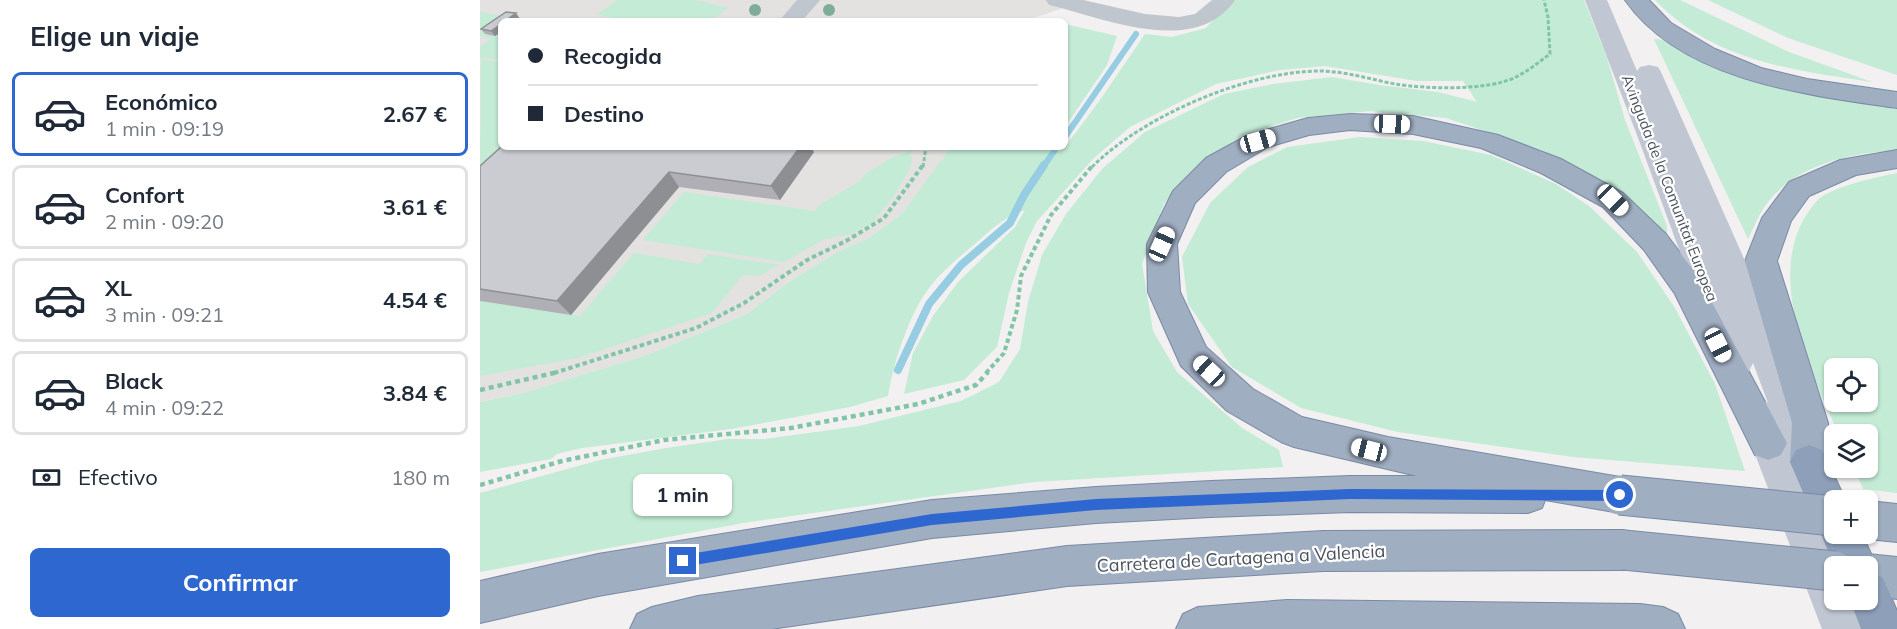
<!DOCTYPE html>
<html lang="es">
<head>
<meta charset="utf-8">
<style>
  body { margin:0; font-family:Mulish,sans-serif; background:#f6f6f7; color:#1f2937; height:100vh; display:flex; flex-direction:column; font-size:22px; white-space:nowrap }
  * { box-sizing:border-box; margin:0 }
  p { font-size:20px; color:#747a83 }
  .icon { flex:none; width:33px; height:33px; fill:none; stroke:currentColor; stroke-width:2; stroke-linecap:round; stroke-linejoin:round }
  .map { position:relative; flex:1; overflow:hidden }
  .sheet { display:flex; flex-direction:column; background:#fff; width:480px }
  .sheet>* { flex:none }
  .banner { position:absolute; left:18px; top:18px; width:570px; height:132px; border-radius:9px; box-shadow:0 2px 4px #0004; display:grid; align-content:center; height:132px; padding:0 30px; background:#fff }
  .tools { position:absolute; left:1344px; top:358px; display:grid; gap:12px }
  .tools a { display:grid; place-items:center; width:54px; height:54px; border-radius:9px; background:#fff; box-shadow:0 2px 4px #0004; font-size:30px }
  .end { position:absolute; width:27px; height:27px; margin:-14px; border:8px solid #2d67cf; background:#fff; box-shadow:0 0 0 3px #fff }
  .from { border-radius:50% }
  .bubble { position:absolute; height:42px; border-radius:9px; background:#fff; box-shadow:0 2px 4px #0004; font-size:20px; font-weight:700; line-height:42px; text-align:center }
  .car { position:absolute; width:18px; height:36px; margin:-18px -9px; border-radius:8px; box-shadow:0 0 4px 2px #0007; background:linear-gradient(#fff 24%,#345 0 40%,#fff 0 76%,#345 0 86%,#fff 0) }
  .banner b { display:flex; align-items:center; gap:21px; height:57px; font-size:22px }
  .banner b+b { border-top:2px solid #e0e1e3 }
  .banner i { width:15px; height:15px; background:#1f2937 }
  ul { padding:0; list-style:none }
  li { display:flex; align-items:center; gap:18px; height:84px; margin:0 12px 9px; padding:0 18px; border:3px solid #e0e1e3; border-radius:9px }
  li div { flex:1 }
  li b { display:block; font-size:22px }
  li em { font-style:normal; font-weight:700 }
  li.current { border-color:#2d67cf }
  li>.icon { width:54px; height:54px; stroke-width:1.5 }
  h2 { padding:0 30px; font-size:27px; line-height:72px }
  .pay { display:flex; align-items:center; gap:15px; height:66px; padding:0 30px; font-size:22px }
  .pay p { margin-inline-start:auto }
  .action { display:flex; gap:12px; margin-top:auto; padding:12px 30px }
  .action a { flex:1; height:69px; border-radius:9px; background:#2d67cf; color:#fff; font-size:24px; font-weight:700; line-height:69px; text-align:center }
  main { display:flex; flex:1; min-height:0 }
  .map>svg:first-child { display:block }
</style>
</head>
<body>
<main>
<section class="sheet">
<h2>Elige un viaje</h2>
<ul>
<li class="current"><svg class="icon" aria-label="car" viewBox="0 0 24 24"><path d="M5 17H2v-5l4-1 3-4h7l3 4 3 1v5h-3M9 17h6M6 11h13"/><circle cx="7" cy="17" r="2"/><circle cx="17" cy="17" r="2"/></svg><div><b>Económico</b><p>1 min · 09:19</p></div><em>2.67 €</em></li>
<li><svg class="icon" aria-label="car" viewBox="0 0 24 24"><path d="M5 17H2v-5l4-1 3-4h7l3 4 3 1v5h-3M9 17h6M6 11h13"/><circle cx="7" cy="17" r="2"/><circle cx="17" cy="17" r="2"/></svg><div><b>Confort</b><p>2 min · 09:20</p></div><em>3.61 €</em></li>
<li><svg class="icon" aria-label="car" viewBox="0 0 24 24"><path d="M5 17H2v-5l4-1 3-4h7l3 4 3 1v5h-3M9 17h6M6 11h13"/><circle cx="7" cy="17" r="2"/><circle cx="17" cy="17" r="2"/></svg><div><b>XL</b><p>3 min · 09:21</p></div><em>4.54 €</em></li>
<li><svg class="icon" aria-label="car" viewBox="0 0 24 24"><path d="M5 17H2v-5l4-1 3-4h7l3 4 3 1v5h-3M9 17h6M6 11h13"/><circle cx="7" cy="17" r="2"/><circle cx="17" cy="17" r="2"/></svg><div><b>Black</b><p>4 min · 09:22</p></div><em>3.84 €</em></li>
</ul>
<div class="pay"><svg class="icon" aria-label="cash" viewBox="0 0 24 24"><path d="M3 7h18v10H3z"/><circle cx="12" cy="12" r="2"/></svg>Efectivo<p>180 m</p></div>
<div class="action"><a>Confirmar</a></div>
</section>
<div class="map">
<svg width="1417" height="629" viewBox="0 0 1417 629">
  <rect width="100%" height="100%" fill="#f2f0f0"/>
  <path fill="#e3e2e1" d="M0,0H608L544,21H21V147H473L422,214L387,239L359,251L307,283L267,314L167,355L43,393L0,402Z"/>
  <g fill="#c4ebd6" fill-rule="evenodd">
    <path d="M138,0H216L248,8L230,21H145L117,14Z"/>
    <path d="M752,0H1104L1127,58L1145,120L1187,226V239L1099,171L1062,150L966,118L890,111L817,118L761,136L710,172L684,204L662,264L673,331L697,372L762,428L799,450L803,467L554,482L269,522L0,572V493L120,460L186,448L248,439H285L379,426L481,401L519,382L540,349L548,302L562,255L586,214L623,168L665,132L744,94L793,84L852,77L899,85L958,92L997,102L983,81H937L845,66L800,70L736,84L650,127L615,157L557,221L546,243L529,293L517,347L484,380L424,394L433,353L453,316L478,282L535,227L545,210C523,218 513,228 496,243C479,257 462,271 449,288C429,314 413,364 408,396L370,407L251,429L102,448L77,454L71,459L0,472V402L43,393L167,355L267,314L307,283L359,251L387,239L422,214L471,147H585L620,100L665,34L692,37L726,28Z"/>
    <path d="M1175,0H1200L1309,52L1392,82C1312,70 1233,61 1175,0Z"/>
    <path d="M1228,0H1417V75L1308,38Z"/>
    <path d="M0,12L30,17L21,21L15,36L21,32V60L0,58V47L11,39L0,36Z"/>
    <path d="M585,24L637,36L627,65L585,127Z"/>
    <path d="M1174,39L1186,40L1222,60L1417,106V151C1371,152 1317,165 1288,202C1279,213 1274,227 1268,239Z"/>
    <path d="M1,60L21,62V147H42L0,185Z"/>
    <path d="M880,137L943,141L1011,155L1076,184L1109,206L1157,252L1195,308L1235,384L1265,471L1093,457L918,432L821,408L752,367L708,304L702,257L730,203L768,167L807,147Z"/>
    <path d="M434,149L429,155L433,159L428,172L413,197L392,223L372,234L345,239L304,262L163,240L204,192L335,211L339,205L380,181L384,175L411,158Z"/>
    <path d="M1417,173V493L1383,489L1374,468H1388V435H1359C1330,369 1279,267 1336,202C1348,187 1398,177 1417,173ZM1354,369H1388V402H1354Z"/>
    <path d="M154,253L219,264L228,254L299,265L279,276L263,275L232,313L98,358L0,376V301L100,316Z"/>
  </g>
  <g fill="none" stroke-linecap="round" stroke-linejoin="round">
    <g stroke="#96cde3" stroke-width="6">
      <path d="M585,137L656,34"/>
      <path d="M563,167L577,147"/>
    </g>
    <path stroke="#96cde3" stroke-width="8" d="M418,370L449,304L481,265L530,223L544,195L564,165"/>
    <defs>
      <g id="trunk">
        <path d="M1145,0H1169L1191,23L1235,49L1281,68L1327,79L1417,92V108C1327,95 1201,81 1145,0Z"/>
        <path d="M870,114L933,116L1018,135L1081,159L1143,193L1186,234L1219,278L1307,443L1301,455L1288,460L1275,455L1195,294L1164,250L1123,207L1061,173L1001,148L933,134L870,130L829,135L788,147L746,172L715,203L697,244L700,292L726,347L773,389L822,417L908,437L1140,477L1154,482L1159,495L1154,508L1140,513L1065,500L1062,508L1048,513L870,512L731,517L616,523L452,538L118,596L0,623V581L118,554L452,500L616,487L731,481L870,476H937L814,447L801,442L747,411L701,366L668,292L667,244L693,191L726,158L768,135L828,118Z"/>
        <path d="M1417,150V168L1376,175L1329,196L1311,221L1297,261L1348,423V462L1342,474L1329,479L1316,474L1310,462L1312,423L1265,261L1282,218L1309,182L1360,160Z"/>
        <path d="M1388,501L1417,504V542L1388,539L1375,534H1388Z"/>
        <path d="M1144,530L1158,536L1164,550L1158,564L1144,570L843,571L587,586L291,629H150L157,614L172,607L218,596L587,546L843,531Z"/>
        <path d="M1388,554L1417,557V599L1388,595V567H1371L1373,560Z"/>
        <path d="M807,600L1160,604L1183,607L1198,614L1205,629H696L703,614L718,607Z"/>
      </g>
      <path id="motorway" d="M1329,445L1342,450L1366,501H1354V534H1382L1397,567L1394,574L1403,578L1417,611V629H1381L1370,600H1388V567H1355L1310,462L1316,450Z"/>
    </defs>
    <use href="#trunk" stroke="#798aa5" stroke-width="2"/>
    <use href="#motorway" stroke="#798aa5" stroke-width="2"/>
    <g stroke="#80c5a8" stroke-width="3" stroke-dasharray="4 2" stroke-linecap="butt">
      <path d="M443,167L446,147"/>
      <path d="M612,167C663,116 766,72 838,71C865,71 889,79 915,84C945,89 1009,91 1036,77C1048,71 1059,62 1070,54L1068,17L1064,0"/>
    </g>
    <g stroke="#80c5a8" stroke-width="4" stroke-dasharray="4.5 3" stroke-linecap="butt">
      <path d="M74,373L216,328L264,303L327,260L366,241L404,218L443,165"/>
      <path d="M506,373L524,353L537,310L541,276L571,215L613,165"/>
    </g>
    <g stroke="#80c5a8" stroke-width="4.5" stroke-dasharray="5 4" stroke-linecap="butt">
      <path d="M0,390L78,372"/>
      <path d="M0,485L82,461L184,440L311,428L438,404L496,385L508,372"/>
    </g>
    <g fill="#c0c6cd" fill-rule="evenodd">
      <path d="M317,0H340L322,21H299Z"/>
      <path d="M566,0H603L665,14L699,17L715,14L732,0H755C715,58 624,18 569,5Z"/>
    </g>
    <path fill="#c0c7d2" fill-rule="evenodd" d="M1105,0H1127L1157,71L1160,67L1169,65L1178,67L1181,72L1262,254L1342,446L1336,458L1323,463L1315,460L1360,567H1354V600H1374L1386,629H1342L1260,415L1265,404L1278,399L1288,403L1273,363L1269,371L1257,375L1245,371L1240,361L1157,135Z"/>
    <use href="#trunk" fill="#a0aec2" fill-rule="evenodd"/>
    <use href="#motorway" fill="#8d9fb9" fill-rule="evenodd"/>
    <defs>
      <g id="trunk-bridge">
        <path d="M1140,495L1354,516"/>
        <path d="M1144,550L1354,571"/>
      </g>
    </defs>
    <use href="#trunk-bridge" stroke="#798aa5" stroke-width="41" stroke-linecap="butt"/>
    <use href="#trunk-bridge" stroke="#a0aec2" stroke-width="39"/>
  </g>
  <g fill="#80ad99">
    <circle cx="275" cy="10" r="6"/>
    <circle cx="349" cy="10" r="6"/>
  </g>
  <g fill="#afafb5">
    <path d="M40,19L15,36L5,34L1,29Z"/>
    <path d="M334,152L300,200L199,187L91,315L0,301V166Z"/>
  </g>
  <g fill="#8e8f93">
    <path d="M36,13L40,19L36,21H25Z"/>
    <path d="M21,24V32L15,36L11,31Z"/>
    <path d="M320,147H331L334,152L300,200L291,186Z"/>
    <path d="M189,172L199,187L91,315L77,301Z"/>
  </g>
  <g fill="#cbccd2" stroke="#8e8f93" stroke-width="1.5">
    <path d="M26,12L36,13L25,21H21V24L11,31L1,29Z"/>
    <path d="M21,147H320L291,186L189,172L77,301L0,289V166Z"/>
  </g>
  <path fill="#2d67cf" d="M870,489L1140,490L1146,495L1140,501L870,499L616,510L452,525L203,567L197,561L203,555L452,514L616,499Z"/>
  <g text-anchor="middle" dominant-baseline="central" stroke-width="4.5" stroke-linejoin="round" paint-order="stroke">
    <g font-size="15" fill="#4a525c" stroke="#fff">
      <text transform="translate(1190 188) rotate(69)">Avinguda de la Comunitat Europea</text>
    </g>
    <g font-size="18" fill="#4a525c" stroke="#fff">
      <text transform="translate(761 558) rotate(-3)">Carretera de Cartagena a Valencia</text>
    </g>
  </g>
</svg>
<div class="tools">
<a><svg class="icon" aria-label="locate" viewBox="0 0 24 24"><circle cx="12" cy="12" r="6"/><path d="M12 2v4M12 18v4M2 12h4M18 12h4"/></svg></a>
<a><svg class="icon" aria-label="layers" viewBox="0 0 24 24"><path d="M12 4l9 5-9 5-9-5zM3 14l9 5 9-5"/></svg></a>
<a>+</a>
<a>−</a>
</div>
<i class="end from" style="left:1140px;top:495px"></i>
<i class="end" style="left:203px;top:561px"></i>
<div class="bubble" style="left:153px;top:474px;width:99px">1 min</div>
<i class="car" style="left:912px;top:124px;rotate:92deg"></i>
<i class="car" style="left:778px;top:141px;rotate:74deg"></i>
<i class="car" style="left:1133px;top:200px;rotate:135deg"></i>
<i class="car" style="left:682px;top:244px;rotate:24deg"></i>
<i class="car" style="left:1238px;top:345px;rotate:153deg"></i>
<i class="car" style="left:729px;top:371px;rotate:313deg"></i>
<i class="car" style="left:889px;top:450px;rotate:284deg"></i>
<div class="banner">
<b><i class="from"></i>Recogida</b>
<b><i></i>Destino</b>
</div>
</div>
</main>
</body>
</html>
